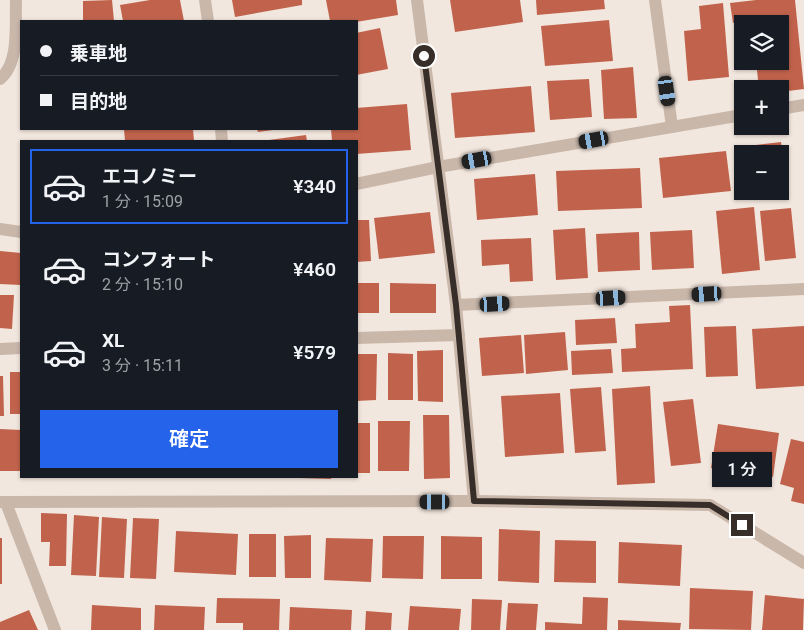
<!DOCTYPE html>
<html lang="ja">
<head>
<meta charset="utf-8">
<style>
  body { margin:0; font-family:Roboto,"Noto Sans JP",sans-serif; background:#20242c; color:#f1f3f6; height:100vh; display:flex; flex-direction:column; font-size:19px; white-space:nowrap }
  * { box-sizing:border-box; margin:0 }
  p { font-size:16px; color:#9ea1a6 }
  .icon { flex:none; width:28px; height:28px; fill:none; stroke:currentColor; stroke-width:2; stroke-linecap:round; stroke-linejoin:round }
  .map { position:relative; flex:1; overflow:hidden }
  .drawer { position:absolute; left:20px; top:140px; width:338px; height:338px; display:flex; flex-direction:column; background:#171b24; border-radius:0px; box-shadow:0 1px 4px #0004 }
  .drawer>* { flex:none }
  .hud { position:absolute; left:20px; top:20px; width:338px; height:110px; border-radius:0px; box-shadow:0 1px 4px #0004; display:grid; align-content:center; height:110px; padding:0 20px; background:#171b24 }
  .buttons { position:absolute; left:734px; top:15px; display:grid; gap:10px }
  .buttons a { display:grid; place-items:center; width:55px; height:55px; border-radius:0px; background:#171b24; box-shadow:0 1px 4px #0004; font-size:25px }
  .end { position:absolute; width:22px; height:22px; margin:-11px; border:6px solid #372d29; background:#fff; box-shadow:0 0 0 2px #fff }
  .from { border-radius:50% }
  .bubble { position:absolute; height:35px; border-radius:0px; background:#171b24; box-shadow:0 1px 4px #0004; font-size:16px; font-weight:600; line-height:35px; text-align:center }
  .car { position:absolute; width:15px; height:30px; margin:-15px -8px; border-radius:6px; box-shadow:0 0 4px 1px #0007; background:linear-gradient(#222 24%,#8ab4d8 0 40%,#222 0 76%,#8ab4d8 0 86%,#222 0) }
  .hud b { display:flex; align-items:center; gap:18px; height:48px; font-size:19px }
  .hud b+b { border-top:1px solid #363941 }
  .hud i { width:12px; height:12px; background:#f1f3f6 }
  ul { padding:9px 0 0; list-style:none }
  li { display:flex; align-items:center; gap:15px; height:75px; margin:0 10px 8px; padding:0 10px; border:2px solid transparent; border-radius:0px }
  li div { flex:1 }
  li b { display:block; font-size:19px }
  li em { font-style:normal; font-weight:600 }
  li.on { border-color:#2563eb }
  li>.icon { width:45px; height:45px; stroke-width:1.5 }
  .action { display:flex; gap:10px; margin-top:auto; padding:10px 20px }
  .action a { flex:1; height:58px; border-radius:0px; background:#2563eb; color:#fff; font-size:20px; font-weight:600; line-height:58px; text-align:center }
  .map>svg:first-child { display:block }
</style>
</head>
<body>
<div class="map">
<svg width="804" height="630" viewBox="0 0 804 630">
  <rect width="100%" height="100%" fill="#f2e7de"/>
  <g fill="#c1634c">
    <path d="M112,0L114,21H83V1Z"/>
    <path d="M150,0H180L184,21H123L120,5Z"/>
    <path d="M232,0H302V5L235,17Z"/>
    <path d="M326,0H396L398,15L356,22L330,21Z"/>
    <path d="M450,0H520L523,22L455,32Z"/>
    <path d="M536,0H604L605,9L537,15Z"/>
    <path d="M756,0H795L804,89L780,92V89H759L756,61H780V24H751V21L733,23L730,3Z"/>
    <path d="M723,3L729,77L688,81L684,31L701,29L699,6Z"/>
    <path d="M609,20L613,61L545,66L541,26Z"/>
    <path d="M380,28L388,69L356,75V33Z"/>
    <path d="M633,67L637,118L604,119L601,70Z"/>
    <path d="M589,79L592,117L550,120L547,81Z"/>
    <path d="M531,86L535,132L455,138L451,93Z"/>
    <path d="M407,104L411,150L356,154V141H332L331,129H356V108Z"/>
    <path d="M124,129H193L194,141H125Z"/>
    <path d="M257,129H273V130L258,132Z"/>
    <path d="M306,135L307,141H269V140Z"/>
    <path d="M781,142L786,179L780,180V154H742L741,167L739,147Z"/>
    <path d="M726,151L731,191L663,198L659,158Z"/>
    <path d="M640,168L642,208L558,211L556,171Z"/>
    <path d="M535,174L538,215L477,220L474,179Z"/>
    <path d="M754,207L760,270L722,274L716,211Z"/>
    <path d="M791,208L796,258L765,261L760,211Z"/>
    <path d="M430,212L435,253L379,259L374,218Z"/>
    <path d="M356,220H369L371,261L356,262Z"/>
    <path d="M585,228L588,278L556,280L553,230Z"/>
    <path d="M692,230L694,268L652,270L650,232Z"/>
    <path d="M639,232L640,270L598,272L596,234Z"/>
    <path d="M531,238L533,281L510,282L509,264L482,266L481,240Z"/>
    <path d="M0,251L21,253V285L0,284Z"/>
    <rect x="356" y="283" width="23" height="30"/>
    <path d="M390,283L436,284V313H390Z"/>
    <path d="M0,295H14L12,329L0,328Z"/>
    <path d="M690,305L693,369L622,372L621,349L636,348L635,324L670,322L669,306Z"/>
    <path d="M615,318L617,343L576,345L575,320Z"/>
    <path d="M736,326L738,376L706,377L704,327Z"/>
    <path d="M804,326V386L756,389L752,329Z"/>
    <path d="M565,332L568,370L526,374L524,335Z"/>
    <path d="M521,335L524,373L482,376L479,338Z"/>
    <path d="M611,349L613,373L572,375L571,351Z"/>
    <path d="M443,350V402L418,401L417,351Z"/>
    <path d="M388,353L413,354V400H388Z"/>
    <path d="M356,354H377L376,400L356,401Z"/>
    <rect x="10" y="372" width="11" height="42"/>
    <path d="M0,376H3L4,416H0Z"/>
    <path d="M650,386L655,483L617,485L612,389Z"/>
    <path d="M601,387L606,451L575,453L570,389Z"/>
    <path d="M560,393L564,453L505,457L501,396Z"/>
    <path d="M693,399L701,463L671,466L663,402Z"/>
    <path d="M423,415H449L450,478L424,479Z"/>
    <path d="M378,421H410L409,471H378Z"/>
    <rect x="356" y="423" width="14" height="50"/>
    <path d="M718,424L779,433L773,477L711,468Z"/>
    <path d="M0,429L21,430V471H0Z"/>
    <path d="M791,439L804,442V504L791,501L794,488L780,484Z"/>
    <path d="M299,476H332L331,479L299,478Z"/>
    <path d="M41,513L67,514L66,566H49L50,542H41Z"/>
    <path d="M74,515L99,517L96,576L71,575Z"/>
    <path d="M102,517L127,519L124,578L99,577Z"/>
    <path d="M133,518L159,519L156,579L130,578Z"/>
    <path d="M499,529L540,531L539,583L498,581Z"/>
    <path d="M176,531L238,534L236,575L174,572Z"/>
    <rect x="249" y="534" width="27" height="43"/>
    <path d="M311,535V578H285L284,536Z"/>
    <path d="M383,536H424L423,579L382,578Z"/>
    <path d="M441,536L482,537V579H441Z"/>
    <rect x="0" y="538" width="2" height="46"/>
    <path d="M326,538L373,539L371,582L324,580Z"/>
    <path d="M555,540L596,541V583L554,582Z"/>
    <path d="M619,542L682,545L680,586L618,583Z"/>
    <path d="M690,588L753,591L751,630L689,629Z"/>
    <path d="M765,595L804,599L803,630H762Z"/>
    <path d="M583,597L608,598L607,630H545V622L582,624Z"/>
    <path d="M217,598L280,599L279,630H243V623H216Z"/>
    <path d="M472,599L502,600L500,630H471Z"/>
    <path d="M508,603L538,604L536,630H506Z"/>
    <path d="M92,605L141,608V630H91Z"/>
    <path d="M155,605L205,607L204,630H154Z"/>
    <path d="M410,606L461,609L459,630H408Z"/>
    <path d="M290,607L352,610L351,630H289Z"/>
    <path d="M29,610L38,630H0V622Z"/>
    <path d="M366,611L392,613L391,630H365Z"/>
    <path d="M618,620L681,623L680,630H618Z"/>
  </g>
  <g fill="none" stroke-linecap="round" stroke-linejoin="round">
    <g stroke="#c9b7aa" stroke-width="12">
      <path d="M205,0L208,21"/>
      <path d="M655,0L672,127"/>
      <path d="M780,109L804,105"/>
      <path d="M221,129L222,141"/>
      <path d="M356,184L438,167L742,115"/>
      <path d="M0,229L21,232"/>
      <path d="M456,305L804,289"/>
      <path d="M356,338L459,335"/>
      <path d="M0,349L21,348"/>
    </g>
    <g stroke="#c9b7aa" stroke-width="12">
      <path d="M417,0L456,305L474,501"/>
      <path d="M0,79C20,63 15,24 16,0"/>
      <path d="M0,502L474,501L710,505L804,563"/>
      <path d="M6,503L55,630"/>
    </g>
  </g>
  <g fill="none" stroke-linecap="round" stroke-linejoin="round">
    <path stroke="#372d29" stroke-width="6" d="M424,56L456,305L474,501L710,505L742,525"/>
  </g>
</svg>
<div class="buttons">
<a><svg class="icon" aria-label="layers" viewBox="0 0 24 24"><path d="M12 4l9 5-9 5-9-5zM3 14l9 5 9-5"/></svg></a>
<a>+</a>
<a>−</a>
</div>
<i class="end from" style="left:424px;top:56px"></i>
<i class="end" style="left:742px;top:525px"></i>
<div class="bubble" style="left:712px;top:452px;width:60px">1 分</div>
<i class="car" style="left:667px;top:91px;rotate:172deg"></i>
<i class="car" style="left:594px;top:140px;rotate:260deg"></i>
<i class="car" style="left:477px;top:160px;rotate:260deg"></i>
<i class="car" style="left:707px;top:294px;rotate:267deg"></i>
<i class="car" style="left:611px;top:298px;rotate:87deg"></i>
<i class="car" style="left:495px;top:304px;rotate:87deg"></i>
<i class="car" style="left:435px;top:502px;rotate:270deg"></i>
<div class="hud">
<b><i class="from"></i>乗車地</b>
<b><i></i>目的地</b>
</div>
<section class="drawer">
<ul>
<li class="on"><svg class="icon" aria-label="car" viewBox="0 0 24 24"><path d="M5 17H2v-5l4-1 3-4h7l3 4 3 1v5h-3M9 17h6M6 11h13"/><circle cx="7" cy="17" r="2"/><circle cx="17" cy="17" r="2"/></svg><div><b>エコノミー</b><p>1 分 · 15:09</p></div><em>¥340</em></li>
<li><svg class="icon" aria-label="car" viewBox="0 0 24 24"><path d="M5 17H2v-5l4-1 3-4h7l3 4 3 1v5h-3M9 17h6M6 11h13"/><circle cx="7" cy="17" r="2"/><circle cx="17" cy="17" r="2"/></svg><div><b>コンフォート</b><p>2 分 · 15:10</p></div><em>¥460</em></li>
<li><svg class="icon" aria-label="car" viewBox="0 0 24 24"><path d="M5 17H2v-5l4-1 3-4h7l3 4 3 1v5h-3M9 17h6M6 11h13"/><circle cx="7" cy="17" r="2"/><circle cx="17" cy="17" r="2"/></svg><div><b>XL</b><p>3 分 · 15:11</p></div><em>¥579</em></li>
</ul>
<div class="action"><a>確定</a></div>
</section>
</div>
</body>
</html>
